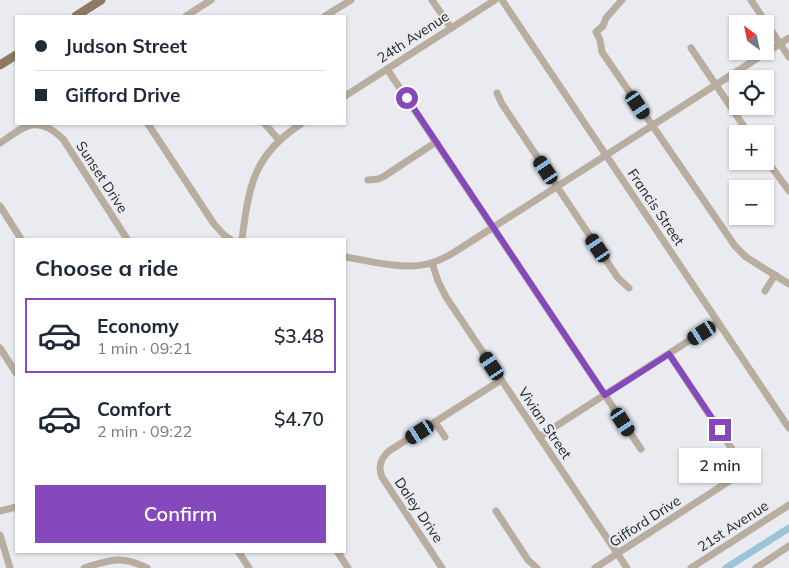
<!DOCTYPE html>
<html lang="en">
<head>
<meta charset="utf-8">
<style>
  body { margin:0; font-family:Mulish,sans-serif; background:#f2f2f3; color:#1f2937; height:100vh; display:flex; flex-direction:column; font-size:19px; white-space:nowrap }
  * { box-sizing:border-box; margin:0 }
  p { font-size:16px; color:#747a83 }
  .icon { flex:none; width:28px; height:28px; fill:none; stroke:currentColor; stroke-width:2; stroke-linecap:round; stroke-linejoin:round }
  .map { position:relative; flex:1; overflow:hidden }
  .details { position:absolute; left:15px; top:238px; width:331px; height:315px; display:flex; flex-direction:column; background:#fff; border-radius:0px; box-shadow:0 1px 4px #0004 }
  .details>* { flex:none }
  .top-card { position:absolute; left:15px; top:15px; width:331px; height:110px; border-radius:0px; box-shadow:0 1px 4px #0004; display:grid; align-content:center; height:110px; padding:0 20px; background:#fff }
  .needle { width:32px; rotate:327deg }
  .tools { position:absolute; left:729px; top:15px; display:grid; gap:10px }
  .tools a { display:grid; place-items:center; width:45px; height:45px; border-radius:0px; background:#fff; box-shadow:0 1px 4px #0004; font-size:25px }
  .end { position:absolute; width:22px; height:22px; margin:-11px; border:6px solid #8648bd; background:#fff; box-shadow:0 0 0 2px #fff }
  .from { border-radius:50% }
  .bubble { position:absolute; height:35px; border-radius:0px; background:#fff; box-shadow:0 1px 4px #0004; font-size:16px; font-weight:600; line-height:35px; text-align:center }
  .car { position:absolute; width:15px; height:30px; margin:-15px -8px; border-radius:6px; box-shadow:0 0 4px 1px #0007; background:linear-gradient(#222 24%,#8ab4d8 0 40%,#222 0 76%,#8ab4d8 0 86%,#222 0) }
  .top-card b { display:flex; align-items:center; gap:18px; height:48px; font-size:19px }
  .top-card b+b { border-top:1px solid #e0e1e3 }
  .top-card i { width:12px; height:12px; background:#1f2937 }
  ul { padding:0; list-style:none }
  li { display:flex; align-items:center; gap:15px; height:75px; margin:0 10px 8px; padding:0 10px; border:2px solid transparent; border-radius:0px }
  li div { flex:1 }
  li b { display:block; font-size:19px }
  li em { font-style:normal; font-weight:600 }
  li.active { border-color:#8648bd }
  li>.icon { width:45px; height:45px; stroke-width:1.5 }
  h2 { padding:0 20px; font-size:22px; line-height:60px }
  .action { display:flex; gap:10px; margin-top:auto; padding:10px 20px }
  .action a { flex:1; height:58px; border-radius:0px; background:#8648bd; color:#fff; font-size:20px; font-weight:600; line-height:58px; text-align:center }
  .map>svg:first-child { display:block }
</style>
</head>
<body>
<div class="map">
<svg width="789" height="568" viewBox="0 0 789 568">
  <rect width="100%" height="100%" fill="#e9ebf0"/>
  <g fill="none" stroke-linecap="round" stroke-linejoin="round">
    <path stroke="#9cc4d7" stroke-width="7" d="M726,568L789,528"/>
    <g stroke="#b9ada0" stroke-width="7">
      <path d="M432,0L451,28"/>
      <path d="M502,0L789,428"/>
      <path d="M622,0L606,18L603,26L596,32L600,40L602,52L735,246L746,257L789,284"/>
      <path d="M751,0L789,57"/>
      <path d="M186,16L211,0"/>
      <path d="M325,16L351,0"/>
      <path d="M691,48L749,134"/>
      <path d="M387,69L641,449"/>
      <path d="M497,93L502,104L618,278L629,288"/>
      <path d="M345,96L495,0"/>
      <path d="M148,124L214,224L224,235L230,239"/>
      <path d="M265,124L279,140"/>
      <path d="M0,143C25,126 37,114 63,139L127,239"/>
      <path d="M765,158L789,191"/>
      <path d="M368,180L378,179L383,177L436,142"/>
      <path d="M0,206L21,239"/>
      <path d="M242,239C249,186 253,155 301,124"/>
      <path d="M345,257C372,261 404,271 431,263C439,261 446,257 453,253L789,38"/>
      <path d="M432,263L438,281L446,297L627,568"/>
      <path d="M765,291L775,275"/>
      <path d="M0,348L16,373"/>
      <path d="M435,422L445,437"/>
      <path d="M539,437L718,322"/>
      <path d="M741,471L749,472"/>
      <path d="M0,511L16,507"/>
      <path d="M496,511L528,560L537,568"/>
      <path d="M0,535L10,568"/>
      <path d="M238,551L249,568"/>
      <path d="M337,551L348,568"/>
      <path d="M84,568C110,560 121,555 147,568"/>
      <path d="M442,568L382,477C378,467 380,459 389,451L501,380"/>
      <path d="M595,568L737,476L741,471L740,461L669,354"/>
      <path d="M691,568L789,505"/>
      <path d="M756,568L789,546"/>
    </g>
    <g stroke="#8e7962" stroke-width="9">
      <path d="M76,16L101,0"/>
      <path d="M0,65L16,55"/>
    </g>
  </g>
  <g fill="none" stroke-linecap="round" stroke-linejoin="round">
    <path stroke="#8648bd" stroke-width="6" d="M407,98L605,395L669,354L720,430"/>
  </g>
  <g text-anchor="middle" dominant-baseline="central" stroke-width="4" stroke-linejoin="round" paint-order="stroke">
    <g font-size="14" fill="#222325" stroke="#e9ebf0">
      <text transform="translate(413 37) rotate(-33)">24th Avenue</text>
      <text transform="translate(102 177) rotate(57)">Sunset Drive</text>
      <text transform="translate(656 207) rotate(56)">Francis Street</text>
      <text transform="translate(545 423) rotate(56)">Vivian Street</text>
      <text transform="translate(419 510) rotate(56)">Daley Drive</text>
      <text transform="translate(645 521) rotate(-33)">Gifford Drive</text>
      <text transform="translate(733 526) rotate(-33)">21st Avenue</text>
    </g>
  </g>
</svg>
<div class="tools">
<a><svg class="needle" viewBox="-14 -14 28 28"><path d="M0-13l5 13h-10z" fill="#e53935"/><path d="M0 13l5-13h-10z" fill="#747a83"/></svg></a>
<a><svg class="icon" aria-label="locate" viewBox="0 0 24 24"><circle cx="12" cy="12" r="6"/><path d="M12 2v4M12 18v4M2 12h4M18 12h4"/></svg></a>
<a>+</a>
<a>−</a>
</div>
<i class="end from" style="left:407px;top:98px"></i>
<i class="end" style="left:720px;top:430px"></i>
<div class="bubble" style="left:679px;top:448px;width:82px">2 min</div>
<i class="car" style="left:638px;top:105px;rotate:146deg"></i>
<i class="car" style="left:546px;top:170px;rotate:326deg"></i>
<i class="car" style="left:598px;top:248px;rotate:326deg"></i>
<i class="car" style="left:702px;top:333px;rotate:237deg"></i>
<i class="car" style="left:492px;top:366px;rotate:326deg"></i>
<i class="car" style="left:623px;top:422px;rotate:147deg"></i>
<i class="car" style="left:420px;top:432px;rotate:237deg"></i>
<div class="top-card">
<b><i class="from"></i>Judson Street</b>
<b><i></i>Gifford Drive</b>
</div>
<section class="details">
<h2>Choose a ride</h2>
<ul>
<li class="active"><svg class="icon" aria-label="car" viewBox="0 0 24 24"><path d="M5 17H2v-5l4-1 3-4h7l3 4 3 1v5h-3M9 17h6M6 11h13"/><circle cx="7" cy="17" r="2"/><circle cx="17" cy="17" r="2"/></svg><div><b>Economy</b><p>1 min · 09:21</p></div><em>$3.48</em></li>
<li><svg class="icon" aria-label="car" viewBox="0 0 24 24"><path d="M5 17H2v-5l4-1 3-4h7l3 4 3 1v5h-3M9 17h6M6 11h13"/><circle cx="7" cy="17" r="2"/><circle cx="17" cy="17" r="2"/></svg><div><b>Comfort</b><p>2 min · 09:22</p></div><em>$4.70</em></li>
</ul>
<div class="action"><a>Confirm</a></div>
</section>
</div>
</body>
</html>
